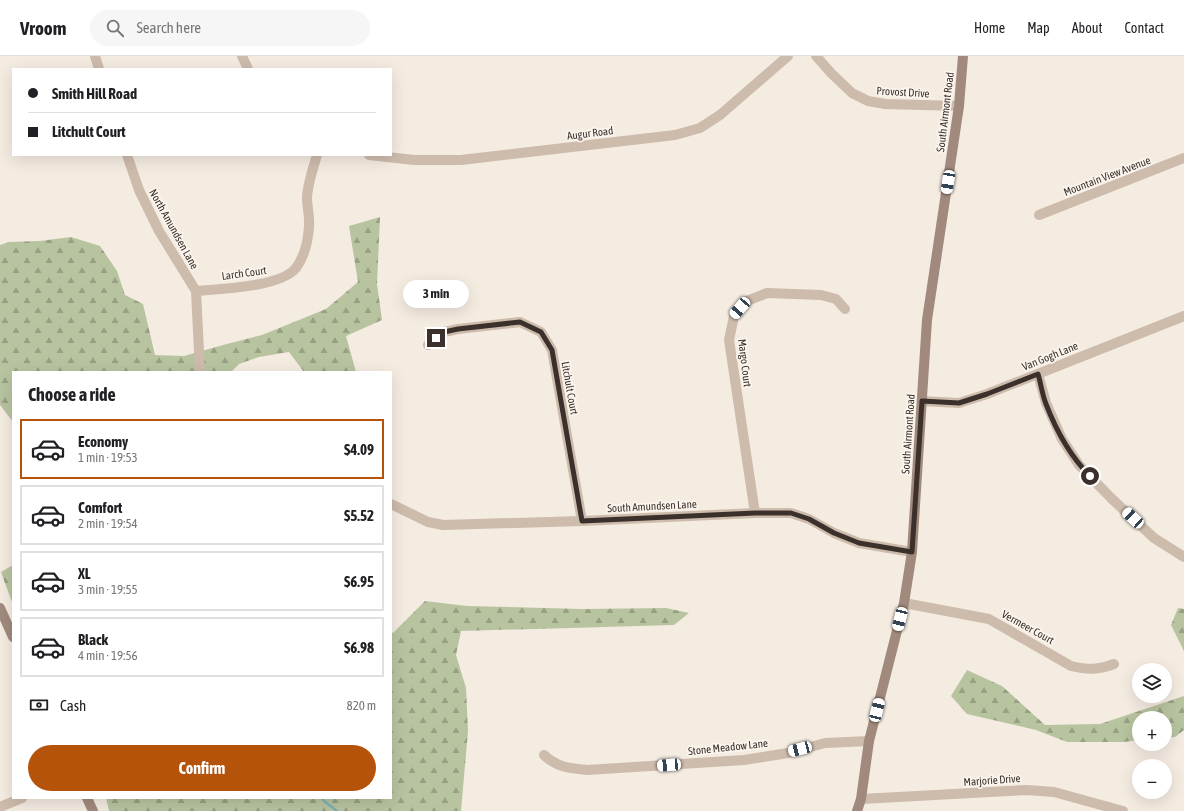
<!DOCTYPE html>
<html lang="en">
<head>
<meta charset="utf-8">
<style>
  body { margin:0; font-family:"Asap Condensed",sans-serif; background:#f6f6f6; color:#202124; height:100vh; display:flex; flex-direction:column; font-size:15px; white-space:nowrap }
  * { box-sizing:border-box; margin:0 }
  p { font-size:13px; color:#757577 }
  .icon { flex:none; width:22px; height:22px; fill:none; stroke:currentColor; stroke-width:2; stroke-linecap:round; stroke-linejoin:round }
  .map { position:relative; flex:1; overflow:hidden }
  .panel { position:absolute; left:12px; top:315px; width:380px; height:428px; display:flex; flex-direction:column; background:#fff; border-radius:0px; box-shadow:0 4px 16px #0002 }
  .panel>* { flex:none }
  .banner { position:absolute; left:12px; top:12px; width:380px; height:88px; border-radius:0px; box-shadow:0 4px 16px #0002; display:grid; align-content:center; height:88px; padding:0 16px; background:#fff }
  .controls { position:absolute; left:1132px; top:607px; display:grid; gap:8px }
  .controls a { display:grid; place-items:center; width:40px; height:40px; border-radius:50%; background:#fff; box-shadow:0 4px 16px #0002; font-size:20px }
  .end { position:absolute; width:18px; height:18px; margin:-9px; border:5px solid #3b302b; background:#fff; box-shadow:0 0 0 2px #fff }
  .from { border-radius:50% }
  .bubble { position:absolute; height:28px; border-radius:14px; background:#fff; box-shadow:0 4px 16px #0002; font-size:13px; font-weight:700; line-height:28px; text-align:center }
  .car { position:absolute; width:12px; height:24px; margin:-12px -6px; border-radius:5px; box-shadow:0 0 3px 1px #0007; background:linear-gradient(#fff 24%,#345 0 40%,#fff 0 76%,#345 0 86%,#fff 0) }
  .banner b { display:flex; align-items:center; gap:14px; height:38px; font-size:15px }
  .banner b+b { border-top:1px solid #e0e0e0 }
  .banner i { width:10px; height:10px; background:#202124 }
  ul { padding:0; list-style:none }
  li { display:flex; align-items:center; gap:12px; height:60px; margin:0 8px 6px; padding:0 8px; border:2px solid #e0e0e0; border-radius:0px }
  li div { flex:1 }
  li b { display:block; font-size:15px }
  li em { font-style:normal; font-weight:700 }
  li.selected { border-color:#b45309 }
  li>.icon { width:36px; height:36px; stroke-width:1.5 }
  h2 { padding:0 16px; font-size:18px; line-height:48px }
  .pay { display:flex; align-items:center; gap:10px; height:44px; padding:0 16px; font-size:15px }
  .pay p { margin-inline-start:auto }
  .primary-button { display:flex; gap:8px; margin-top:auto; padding:8px 16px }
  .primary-button a { flex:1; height:46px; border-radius:24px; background:#b45309; color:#fff; font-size:16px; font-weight:700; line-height:46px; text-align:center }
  header { display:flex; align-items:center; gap:24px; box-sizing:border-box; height:56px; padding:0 20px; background:#fff; border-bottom:1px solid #e0e0e0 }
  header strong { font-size:19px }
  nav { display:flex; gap:22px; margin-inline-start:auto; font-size:14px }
  .search { width:280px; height:36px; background:#f6f6f6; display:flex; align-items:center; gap:10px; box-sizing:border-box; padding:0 14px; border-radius:22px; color:#757577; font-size:15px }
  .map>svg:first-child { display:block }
</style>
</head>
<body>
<header>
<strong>Vroom</strong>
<div class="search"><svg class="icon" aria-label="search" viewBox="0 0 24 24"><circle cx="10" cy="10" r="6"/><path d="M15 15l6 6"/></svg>Search here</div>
<nav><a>Home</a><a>Map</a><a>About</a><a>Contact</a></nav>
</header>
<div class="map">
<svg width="1184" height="755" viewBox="0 0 1184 755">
  <defs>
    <pattern id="forest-firs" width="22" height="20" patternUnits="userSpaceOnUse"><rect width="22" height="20" fill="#b8c4a0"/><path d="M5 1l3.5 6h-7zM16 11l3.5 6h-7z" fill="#97a083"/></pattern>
  </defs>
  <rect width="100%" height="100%" fill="#f4ebe1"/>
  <g fill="url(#forest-firs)">
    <path d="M380,161L377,228L382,264L346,280L356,316H304L289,296L259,301L239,308L231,316H13V366L0,349V189L9,186L40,185L71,181L100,190L117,215L125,239L143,248L155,299L184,300L223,289L262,279L326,253L358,226L349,170Z"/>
    <path d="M13,509V549L1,516Z"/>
    <path d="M425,545L467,550L582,553L666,552L689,557L674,569L461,575L456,599L466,632L468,675L461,755H109L106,742H391V576L393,577Z"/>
    <path d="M1178,552L1184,553V595L1171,569Z"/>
    <path d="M967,614L1002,630L1045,669L1100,668L1184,640V674L1175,681L1165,682V662H1139V684L1124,686H1067L1036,674L967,658L951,640Z"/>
  </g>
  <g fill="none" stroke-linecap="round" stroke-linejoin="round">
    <path stroke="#7fb0b2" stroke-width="2.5" d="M322,742L324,745L337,755"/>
    <g stroke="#cdbbac" stroke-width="10">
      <path d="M95,0L99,13"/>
      <path d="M242,0L248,13"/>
      <path d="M816,0L831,17L852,37L868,45L885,48L959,50"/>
      <path d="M127,99L139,134L159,175L196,235L200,316"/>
      <path d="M369,99L414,104H461L675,79L700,72L720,59L788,0"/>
      <path d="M1039,159L1184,102"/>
      <path d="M196,235C220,233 281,231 296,212C304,201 308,185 309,171C310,161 307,151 307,141C308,127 313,112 317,99"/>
      <path d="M428,289L444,276L458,273L520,266L541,276L552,294L582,465"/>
      <path d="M1038,318L1046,347L1062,383L1079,409L1112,443L1154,482L1184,501"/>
      <path d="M922,345L959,347L987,338L1184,260"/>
      <path d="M391,448L428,466L443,469L582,465L755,457H791L809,463L834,477L859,487L912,496"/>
      <path d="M755,457L729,284L734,260L747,245L767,237L821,239L836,243L845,253"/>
      <path d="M904,547L989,563L1071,610C1088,614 1098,614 1114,608"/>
      <path d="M544,699C558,712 569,712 587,714L744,704L788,697L825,687L869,685"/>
      <path d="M861,743L1027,734L1054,736L1123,755"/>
      <path d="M0,751L22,742"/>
    </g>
    <g stroke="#a18a7d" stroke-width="10">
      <path d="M0,552L13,581"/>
      <path d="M87,742L93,755"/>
      <path d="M857,755L861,743L869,685L904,547L912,496L927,264L959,50L963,0"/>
    </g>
  </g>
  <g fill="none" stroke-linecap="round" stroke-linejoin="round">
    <path stroke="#3b302b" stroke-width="5" d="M436,282L444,276L458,273L520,266L541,276L552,294L582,465L755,457H791L809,463L834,477L859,487L912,496L922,345L959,347L987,338L1038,318C1041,328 1042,338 1046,348C1056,374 1070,400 1090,420"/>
  </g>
  <g text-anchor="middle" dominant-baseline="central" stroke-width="3.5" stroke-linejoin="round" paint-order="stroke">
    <g font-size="11" fill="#3b302b" stroke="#fbf5ee">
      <text transform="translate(903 36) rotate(3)">Provost Drive</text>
      <text transform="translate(945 56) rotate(-83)">South Airmont Road</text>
      <text transform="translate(590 77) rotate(-7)">Augur Road</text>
      <text transform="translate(1107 120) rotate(-21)">Mountain View Avenue</text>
      <text transform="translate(174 173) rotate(61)">North Amundsen Lane</text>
      <text transform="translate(244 217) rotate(-8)">Larch Court</text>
      <text transform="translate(1050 300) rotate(-22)">Van Gogh Lane</text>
      <text transform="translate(745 307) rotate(83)">Margo Court</text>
      <text transform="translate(570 332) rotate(80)">Litchult Court</text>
      <text transform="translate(908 378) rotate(-86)">South Airmont Road</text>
      <text transform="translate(652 450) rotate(-3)">South Amundsen Lane</text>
      <text transform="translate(1028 571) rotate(29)">Vermeer Court</text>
      <text transform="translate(728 691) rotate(-6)">Stone Meadow Lane</text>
      <text transform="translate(992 724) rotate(-4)">Marjorie Drive</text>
    </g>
  </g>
</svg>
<div class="controls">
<a><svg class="icon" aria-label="layers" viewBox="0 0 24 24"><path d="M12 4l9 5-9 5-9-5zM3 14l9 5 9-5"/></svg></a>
<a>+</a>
<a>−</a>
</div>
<i class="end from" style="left:1090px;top:420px"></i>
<i class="end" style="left:436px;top:282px"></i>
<div class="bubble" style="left:403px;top:224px;width:66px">3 min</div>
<i class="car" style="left:948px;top:126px;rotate:189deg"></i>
<i class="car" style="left:740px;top:252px;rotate:221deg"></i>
<i class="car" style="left:1133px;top:462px;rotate:313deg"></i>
<i class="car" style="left:900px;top:563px;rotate:194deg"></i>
<i class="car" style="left:877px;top:654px;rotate:14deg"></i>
<i class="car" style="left:800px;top:693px;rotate:255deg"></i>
<i class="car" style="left:669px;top:709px;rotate:266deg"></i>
<div class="banner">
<b><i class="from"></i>Smith Hill Road</b>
<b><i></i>Litchult Court</b>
</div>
<section class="panel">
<h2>Choose a ride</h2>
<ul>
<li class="selected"><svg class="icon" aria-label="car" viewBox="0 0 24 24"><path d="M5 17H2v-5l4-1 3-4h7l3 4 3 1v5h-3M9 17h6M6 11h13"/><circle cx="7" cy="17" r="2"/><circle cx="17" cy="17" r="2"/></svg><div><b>Economy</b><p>1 min · 19:53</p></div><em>$4.09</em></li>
<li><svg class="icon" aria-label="car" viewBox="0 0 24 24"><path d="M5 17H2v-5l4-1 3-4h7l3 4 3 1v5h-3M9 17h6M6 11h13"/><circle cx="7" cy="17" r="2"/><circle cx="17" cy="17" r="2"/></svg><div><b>Comfort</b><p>2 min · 19:54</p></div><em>$5.52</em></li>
<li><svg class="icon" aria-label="car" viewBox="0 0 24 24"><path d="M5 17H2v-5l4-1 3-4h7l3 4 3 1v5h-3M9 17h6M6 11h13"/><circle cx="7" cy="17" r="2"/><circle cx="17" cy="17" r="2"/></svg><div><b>XL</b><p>3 min · 19:55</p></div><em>$6.95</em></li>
<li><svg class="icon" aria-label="car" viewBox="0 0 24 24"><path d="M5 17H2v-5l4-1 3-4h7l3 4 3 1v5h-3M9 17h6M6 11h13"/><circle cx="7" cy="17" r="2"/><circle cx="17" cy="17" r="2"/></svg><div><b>Black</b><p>4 min · 19:56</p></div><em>$6.98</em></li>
</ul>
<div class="pay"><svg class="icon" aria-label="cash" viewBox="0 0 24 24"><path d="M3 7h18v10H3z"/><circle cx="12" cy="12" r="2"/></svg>Cash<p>820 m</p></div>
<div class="primary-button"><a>Confirm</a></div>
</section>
</div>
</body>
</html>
